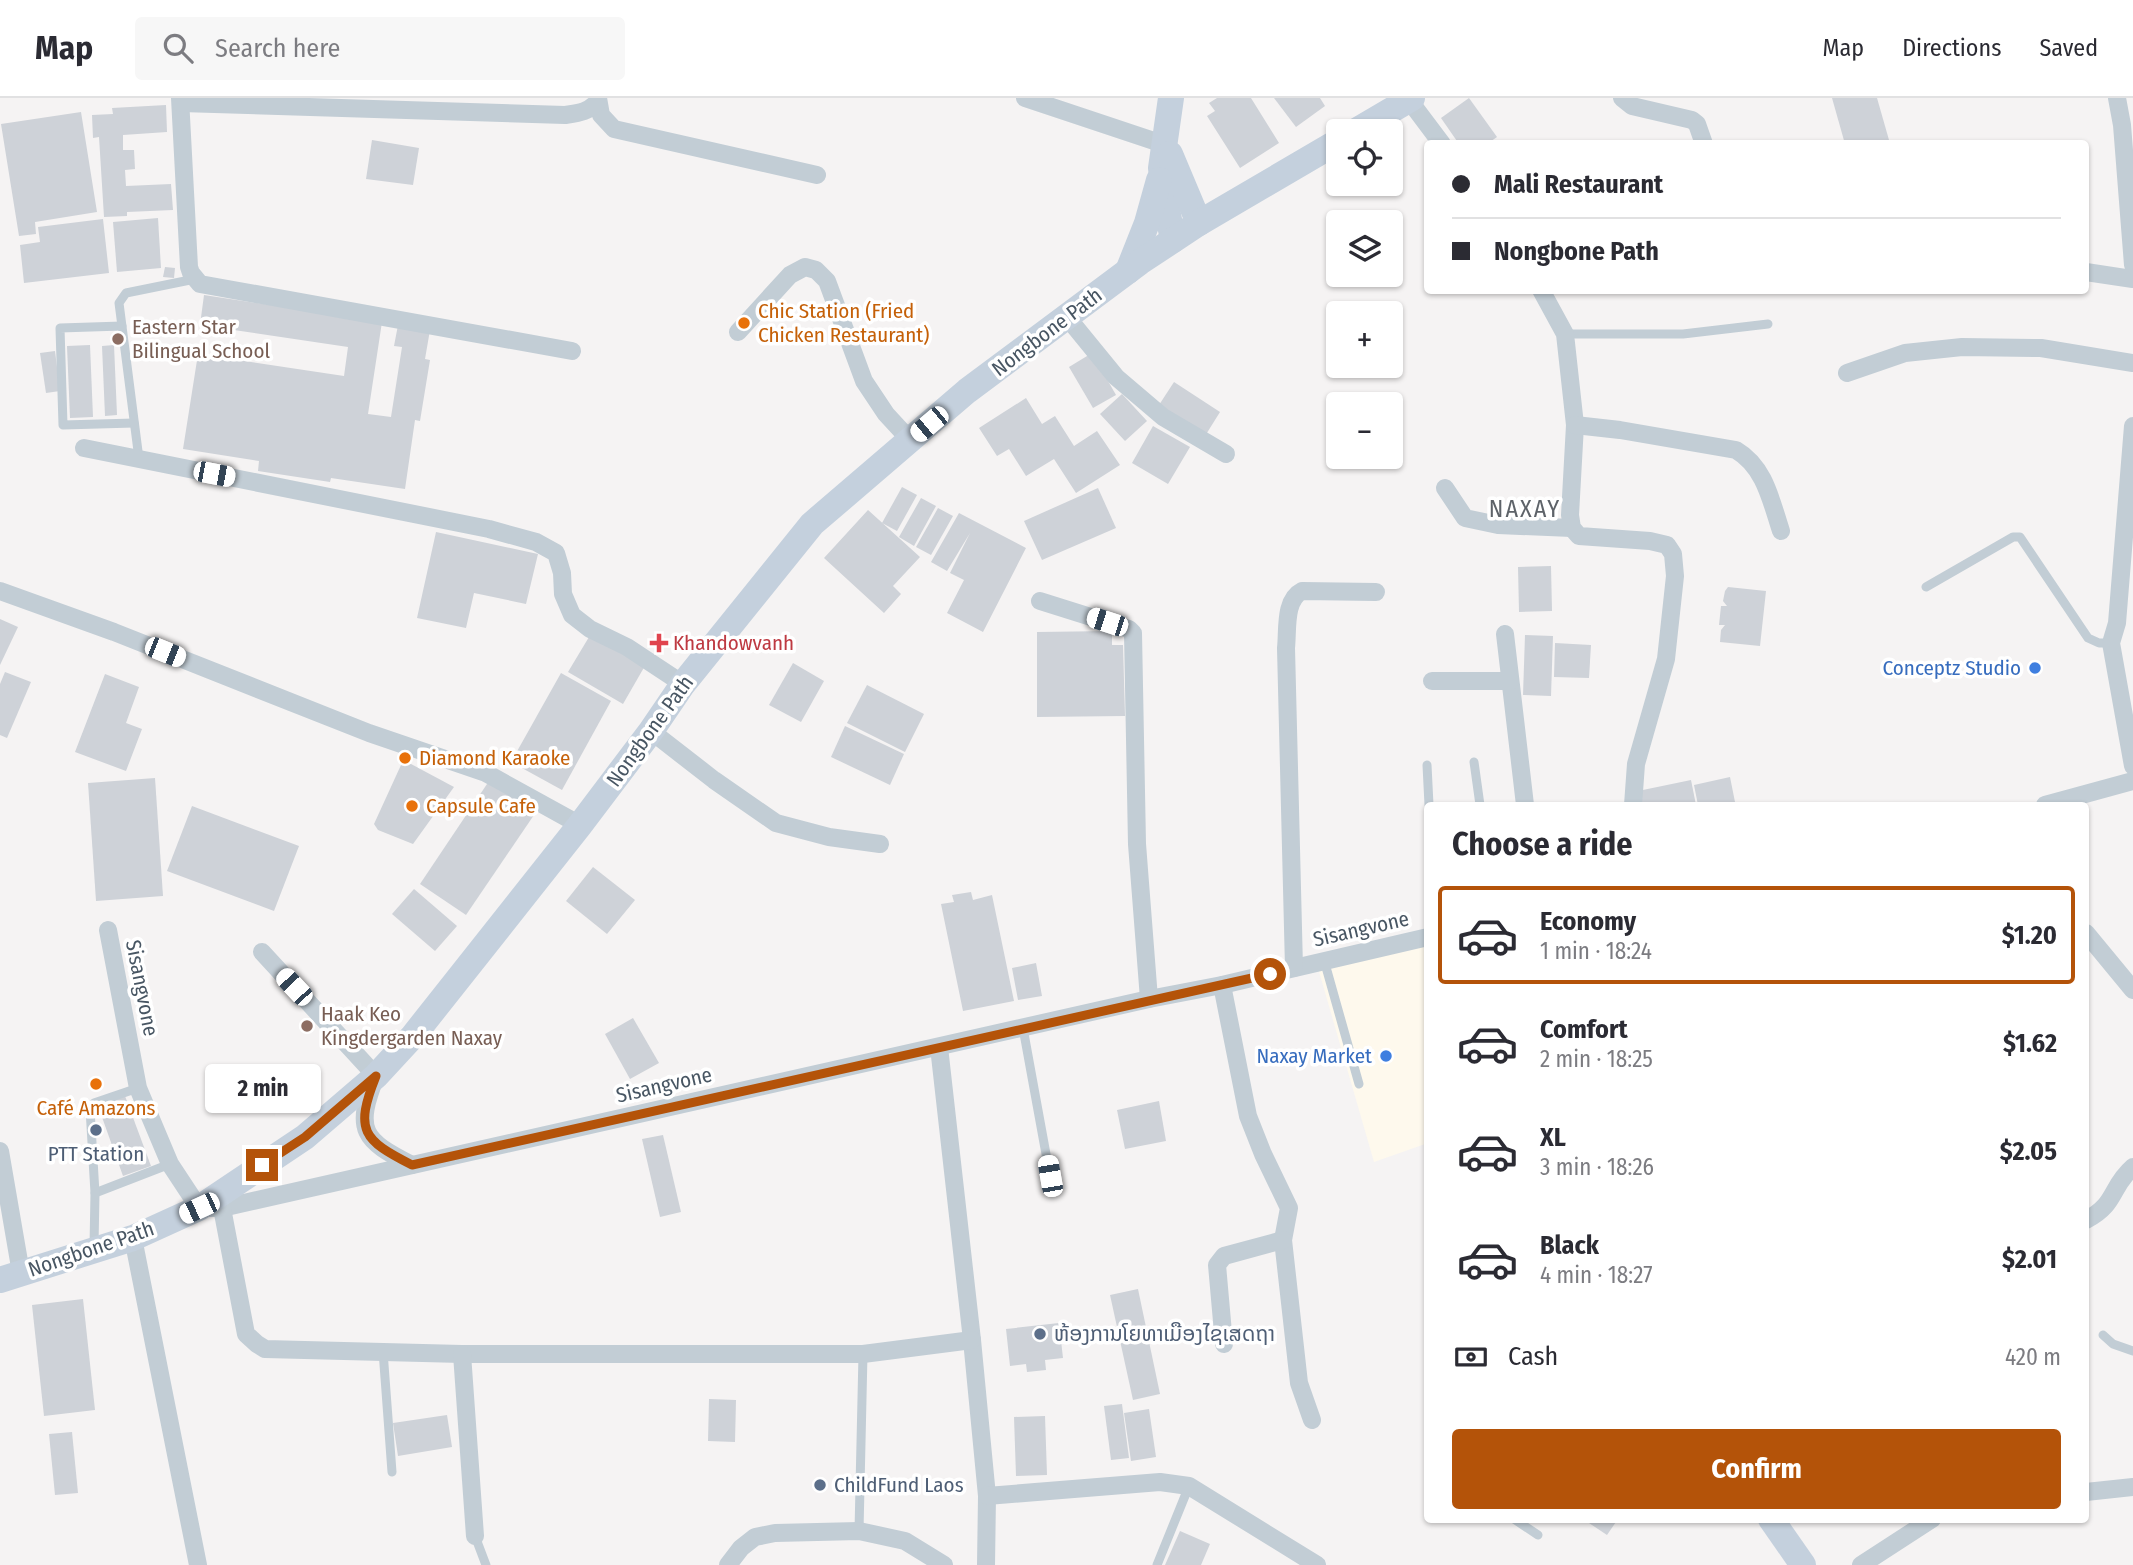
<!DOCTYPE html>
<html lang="en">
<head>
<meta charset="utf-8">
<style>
  body { margin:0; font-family:"Fira Sans Condensed","Noto Sans Lao",sans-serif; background:#f7f7f7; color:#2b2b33; height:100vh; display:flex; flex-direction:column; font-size:26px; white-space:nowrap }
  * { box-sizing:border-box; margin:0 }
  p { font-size:23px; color:#7c7c81 }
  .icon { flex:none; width:38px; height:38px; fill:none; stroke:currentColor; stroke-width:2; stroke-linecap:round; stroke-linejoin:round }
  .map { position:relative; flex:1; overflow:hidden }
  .side { position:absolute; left:1424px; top:704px; width:665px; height:721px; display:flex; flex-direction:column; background:#fff; border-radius:7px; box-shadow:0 2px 5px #0004 }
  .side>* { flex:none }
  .guide { position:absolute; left:1424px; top:42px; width:665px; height:154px; border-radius:7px; box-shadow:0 2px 5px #0004; display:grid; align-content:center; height:154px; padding:0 28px; background:#fff }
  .fabs { position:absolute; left:1326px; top:21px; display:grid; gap:14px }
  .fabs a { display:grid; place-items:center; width:77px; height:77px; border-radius:7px; background:#fff; box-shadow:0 2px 5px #0004; font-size:35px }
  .end { position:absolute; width:32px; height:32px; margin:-16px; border:9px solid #b45309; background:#fff; box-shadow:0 0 0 4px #fff }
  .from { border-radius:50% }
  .bubble { position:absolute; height:49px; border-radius:7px; background:#fff; box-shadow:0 2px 5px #0004; font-size:23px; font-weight:700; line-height:49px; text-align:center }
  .car { position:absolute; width:21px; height:42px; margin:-21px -10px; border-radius:9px; box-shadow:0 0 5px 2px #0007; background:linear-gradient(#fff 24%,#345 0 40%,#fff 0 76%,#345 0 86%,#fff 0) }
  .guide b { display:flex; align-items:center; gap:24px; height:66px; font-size:26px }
  .guide b+b { border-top:2px solid #e1e1e2 }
  .guide i { width:18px; height:18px; background:#2b2b33 }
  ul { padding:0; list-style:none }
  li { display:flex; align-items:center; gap:21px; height:98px; margin:0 14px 10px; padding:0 14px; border:4px solid transparent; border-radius:7px }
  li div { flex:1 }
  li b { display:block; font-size:26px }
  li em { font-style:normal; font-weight:700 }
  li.selected { border-color:#b45309 }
  li>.icon { width:63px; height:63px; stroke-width:1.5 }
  h2 { padding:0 28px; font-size:32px; line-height:84px }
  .pay { display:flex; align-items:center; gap:18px; height:77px; padding:0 28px; font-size:26px }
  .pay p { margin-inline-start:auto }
  .cta { display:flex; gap:14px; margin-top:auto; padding:14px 28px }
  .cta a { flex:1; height:80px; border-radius:7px; background:#b45309; color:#fff; font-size:28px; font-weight:700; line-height:80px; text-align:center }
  header { display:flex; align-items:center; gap:42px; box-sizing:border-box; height:98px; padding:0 35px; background:#fff; border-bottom:2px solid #e1e1e2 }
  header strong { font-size:33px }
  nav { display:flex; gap:38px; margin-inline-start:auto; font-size:24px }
  .search { width:490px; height:63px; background:#f7f7f7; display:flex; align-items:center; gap:18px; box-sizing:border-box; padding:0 24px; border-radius:7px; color:#7c7c81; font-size:26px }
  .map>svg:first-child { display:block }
</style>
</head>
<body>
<header>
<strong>Map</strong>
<div class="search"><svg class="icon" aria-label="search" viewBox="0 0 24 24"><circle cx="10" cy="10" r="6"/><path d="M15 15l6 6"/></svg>Search here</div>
<nav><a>Map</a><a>Directions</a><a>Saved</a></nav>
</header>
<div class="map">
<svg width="2133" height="1467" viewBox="0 0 2133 1467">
  <rect width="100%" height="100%" fill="#f5f3f3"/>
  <path fill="#fef9ed" d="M1428,844V1045L1374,1064L1318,870Z"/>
  <g fill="#ced2d8">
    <path d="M1217,0H1251L1279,45L1240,70L1207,18L1215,13L1209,5Z"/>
    <path d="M1274,0H1320L1325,8L1296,29Z"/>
    <path d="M1469,0L1497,39L1487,46H1459L1441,20Z"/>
    <path d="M1832,0H1877L1889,42L1877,46H1845Z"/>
    <path d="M166,7L167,34L123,37V52H134L135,71L125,72L126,88L171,86L173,112L127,114V118L104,119L99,39L93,40L92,17L113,16L112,10Z"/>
    <path d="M81,14L97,114L35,124L36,136L19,138L1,26Z"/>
    <path d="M372,42L419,50L413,87L366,81Z"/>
    <path d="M158,120L161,170L117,174L113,124Z"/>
    <path d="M103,121L109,175L24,185L20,147L40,144L38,129Z"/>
    <path d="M165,169L175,170L174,180L163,179Z"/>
    <path d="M204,197L382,224L368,316L391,319L402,249L394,248L398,227L430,232L425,261L430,262L420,323L415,322L405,391L331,380L330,384L258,373L259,363L183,351L198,256L344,278L348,249L200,227Z"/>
    <path d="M90,247L93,319L70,320L67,248Z"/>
    <path d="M114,247L117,317L105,318L102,248Z"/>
    <path d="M55,253L60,293L46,295L40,255Z"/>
    <path d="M1092,255L1116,297L1093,310L1069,269Z"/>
    <path d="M1174,284L1220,314L1205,338L1159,307Z"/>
    <path d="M1122,296L1147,323L1125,343L1100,316Z"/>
    <path d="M1026,300L1042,326L1055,318L1074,348L1097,333L1120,367L1076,395L1054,361L1026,378L1009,351L997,358L979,330Z"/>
    <path d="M1153,328L1190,349L1168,386L1132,365Z"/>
    <path d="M902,389L917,397L897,433L882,425Z"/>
    <path d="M1098,390L1116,430L1042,462L1024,423Z"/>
    <path d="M921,400L936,408L914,448L899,439Z"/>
    <path d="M938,410L953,418L931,457L916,449Z"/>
    <path d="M868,412L920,459L893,488L901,496L884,515L824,460Z"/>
    <path d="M959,415L1026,450L983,534L947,515L964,482L950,475L970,435L947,473L931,464Z"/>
    <path d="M436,434L538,456L526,506L474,495L466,530L417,520Z"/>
    <path d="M1551,468L1552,513L1519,514L1518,469Z"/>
    <path d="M1728,489L1766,493L1760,548L1720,544L1721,532L1725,527H1719L1721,508H1727L1723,503L1725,493Z"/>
    <path d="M0,521L18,529L0,567Z"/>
    <path d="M1112,533V547H1123L1125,618L1037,619V534Z"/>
    <path d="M592,534L646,566L623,606L568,574Z"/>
    <path d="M1525,537L1553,538L1551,598L1523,597Z"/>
    <path d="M1555,545L1591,547L1589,580L1554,579Z"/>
    <path d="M793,565L824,583L801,624L769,607Z"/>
    <path d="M5,574L31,584L7,640L0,637V586Z"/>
    <path d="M561,575L611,603L562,692L511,664Z"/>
    <path d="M105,576L139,589L126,625L142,631L126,673L75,654Z"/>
    <path d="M867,587L924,616L905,654L847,625Z"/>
    <path d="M845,628L904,656L890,687L831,659Z"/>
    <path d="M411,666L454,689L413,746L378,732L374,726L401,667Z"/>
    <path d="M1730,679L1735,704L1730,705L1731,707H1698L1694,687Z"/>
    <path d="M155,680L163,798L96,803L88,685Z"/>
    <path d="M1691,682L1696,707H1640L1638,693Z"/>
    <path d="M489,683L536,714L466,817L420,786Z"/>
    <path d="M192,708L299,748L274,813L167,773Z"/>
    <path d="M593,769L635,802L607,836L566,803Z"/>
    <path d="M414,791L457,828L435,853L392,816Z"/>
    <path d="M971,794L973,802L992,797L1014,903L963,913L941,806L954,804L952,797Z"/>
    <path d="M1036,865L1042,898L1018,902L1012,870Z"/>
    <path d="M633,920L659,965L630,981L605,936Z"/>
    <path d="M125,998L151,1068L123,1078L98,1008Z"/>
    <path d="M1159,1003L1166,1043L1125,1051L1117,1012Z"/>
    <path d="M663,1037L681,1114L660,1119L642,1041Z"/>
    <path d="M1138,1191L1160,1296L1133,1302L1110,1197Z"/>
    <path d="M83,1201L95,1312L44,1318L32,1207Z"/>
    <path d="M1059,1225L1063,1260L1045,1262L1046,1272L1027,1274L1026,1266L1010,1268L1006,1231Z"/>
    <path d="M709,1301L736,1302L735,1344L708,1343Z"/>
    <path d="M1122,1306L1129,1360L1111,1362L1104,1308Z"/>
    <path d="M1149,1311L1156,1359L1131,1363L1124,1315Z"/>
    <path d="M447,1317L452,1349L398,1358L393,1325Z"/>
    <path d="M1045,1318L1047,1377L1016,1378L1014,1319Z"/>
    <path d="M72,1334L78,1395L55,1397L49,1336Z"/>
    <path d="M1583,1421H1618L1607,1437Z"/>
    <path d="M1180,1433L1210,1446L1201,1467H1165Z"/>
  </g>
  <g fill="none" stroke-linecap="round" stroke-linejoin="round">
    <g stroke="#c2cdd5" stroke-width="9">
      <path d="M122,228L60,230L63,327L134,325"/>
      <path d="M1565,236H1683L1768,226"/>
      <path d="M139,361L119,205L126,195L195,181"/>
      <path d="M1926,489L2013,439H2020L2088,540L2099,545H2111"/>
      <path d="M1474,664L1480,707"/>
      <path d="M1427,667L1429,707"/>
      <path d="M1324,862L1359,986"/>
      <path d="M1023,930L1050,1078"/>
      <path d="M95,1095L170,1066"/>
      <path d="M94,1148L95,1095L90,1011L94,1005L138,990"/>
      <path d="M2103,1237L2113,1246L2133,1253"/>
      <path d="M383,1253L392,1374"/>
      <path d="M1514,1421L1538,1437"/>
      <path d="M859,1433L863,1256"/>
      <path d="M475,1438L486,1467"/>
      <path d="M1157,1467L1189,1388"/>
    </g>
    <g stroke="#c2cdd5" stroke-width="18">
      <path d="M180,0L189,169L191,175L200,186L572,253"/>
      <path d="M598,0L601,17L614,31L817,77"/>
      <path d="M1025,0L1166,47"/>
      <path d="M1622,0L1632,8L1692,22L1697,26L1704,46"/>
      <path d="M2117,0L2122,27L2133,167"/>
      <path d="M1409,2L1442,46"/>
      <path d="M181,5L565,17C579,15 589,14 598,3"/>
      <path d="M2086,174L2133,181"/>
      <path d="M1541,192L1565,236L1575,327L1570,417L1572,430L1579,438L1650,443L1667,447L1673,456L1675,478L1666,561L1636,666L1633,707"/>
      <path d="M1067,219L1116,279L1163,319L1226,356"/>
      <path d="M738,234L790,177L805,169L816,172L827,183L864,283L886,316L910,342"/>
      <path d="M1847,275L1905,255L1962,249L2041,250L2133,265"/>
      <path d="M1575,327L1620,332L1736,352C1765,369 1771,403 1781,433"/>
      <path d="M2133,328L2117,525L2111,545L2133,668"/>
      <path d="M84,350L489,431L536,444L556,455L562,475L563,496L572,517L590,531L627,549L683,586"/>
      <path d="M1445,390L1465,420L1498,427L1572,430"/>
      <path d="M0,493L114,534L369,635L486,675L580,727"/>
      <path d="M1040,503L1129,531L1133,535L1137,746L1149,901"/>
      <path d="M1505,536L1525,707"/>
      <path d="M1432,583H1510"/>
      <path d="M651,633L714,682L776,725L829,739L880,746"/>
      <path d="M2045,707L2133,683"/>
      <path d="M108,832L138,990L170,1066L199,1110H222L1149,901L1222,887L1428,839"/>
      <path d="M2086,835L2133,892"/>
      <path d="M262,854L376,978C354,1033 363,1042 412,1067"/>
      <path d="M1294,870L1286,550C1288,532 1284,502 1302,493L1376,494"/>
      <path d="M1222,887L1248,1018L1263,1056L1289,1110L1283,1142L1299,1285L1312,1322"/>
      <path d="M939,949L972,1242L987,1398L986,1467"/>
      <path d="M0,1053L21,1175"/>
      <path d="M222,1110L246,1236L257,1246L265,1251L462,1256H863L972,1242"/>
      <path d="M2086,1122C2117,1106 2110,1089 2133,1069"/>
      <path d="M133,1140L198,1467"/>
      <path d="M1224,1246L1217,1167L1224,1158L1283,1142"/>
      <path d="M462,1256L475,1438"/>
      <path d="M2086,1394L2133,1389"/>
      <path d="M987,1398L1160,1384L1189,1388L1317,1467"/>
      <path d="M728,1467L741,1450L755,1439L775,1435L859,1433L905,1443L944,1467"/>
      <path d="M1861,1467L1932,1421"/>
    </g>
    <g stroke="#c4d0dd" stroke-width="26">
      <path d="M1171,0L1161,70L1164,96L1173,142"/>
      <path d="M1356,33L1412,0"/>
      <path d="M1170,56L1199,125"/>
      <path d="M1128,173L1147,125L1159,82"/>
      <path d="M0,1182L133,1140L199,1110L305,1039L376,978L413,938L580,727L651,633L683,586L812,426L967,293L1140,164L1199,125L1339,43"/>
      <path d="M1771,1421L1803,1467"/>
    </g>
  </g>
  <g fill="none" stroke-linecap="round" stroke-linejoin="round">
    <path stroke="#b45309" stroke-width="9" d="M262,1067L305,1039L376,978C354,1033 363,1042 412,1067L1270,876"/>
  </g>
  <g fill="#e8710a" stroke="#fff" stroke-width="2.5">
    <circle cx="744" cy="225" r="7"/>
    <circle cx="405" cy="660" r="7"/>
    <circle cx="412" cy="708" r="7"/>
    <circle cx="96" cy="986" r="7"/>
  </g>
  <g fill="#8d6e63" stroke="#fff" stroke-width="2.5">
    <circle cx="118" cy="241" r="7"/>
    <circle cx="307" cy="928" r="7"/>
  </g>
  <path fill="#e0444e" stroke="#fff" stroke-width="2.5" d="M655.5 534.5h7v7h7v7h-7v7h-7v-7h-7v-7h7z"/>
  <g fill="#3f7fe0" stroke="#fff" stroke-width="2.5">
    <circle cx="2035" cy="570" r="7"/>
    <circle cx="1386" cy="958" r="7"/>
  </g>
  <g fill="#5c6f8a" stroke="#fff" stroke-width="2.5">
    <circle cx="96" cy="1032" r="7"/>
    <circle cx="1040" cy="1236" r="7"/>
    <circle cx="820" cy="1387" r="7"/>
  </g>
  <g text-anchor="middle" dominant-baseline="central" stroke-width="7" stroke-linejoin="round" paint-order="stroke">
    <g font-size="21" fill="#c56008" stroke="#fff" text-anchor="start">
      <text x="758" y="213">Chic Station (Fried<tspan x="758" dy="24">Chicken Restaurant)</tspan></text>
      <text x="419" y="660">Diamond Karaoke</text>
      <text x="426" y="708">Capsule Cafe</text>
      <text x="96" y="1010" text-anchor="middle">Café Amazons</text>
    </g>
    <g font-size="21" fill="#785e54" stroke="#fff" text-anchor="start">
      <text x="132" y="229">Eastern Star<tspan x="132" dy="24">Bilingual School</tspan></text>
      <text x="321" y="916">Haak Keo<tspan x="321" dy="24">Kingdergarden Naxay</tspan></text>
    </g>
    <g font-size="21" fill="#485663" stroke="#fff">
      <text transform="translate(1047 234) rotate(-37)">Nongbone Path</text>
      <text transform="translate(650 633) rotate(-54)">Nongbone Path</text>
      <text transform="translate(1361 831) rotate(-13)">Sisangvone</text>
      <text transform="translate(142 890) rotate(79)">Sisangvone</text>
      <text transform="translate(664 987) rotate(-13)">Sisangvone</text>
      <text transform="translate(91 1151) rotate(-19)">Nongbone Path</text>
    </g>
    <g font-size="21" fill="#be3a42" stroke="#fff" text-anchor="start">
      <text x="673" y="545">Khandowvanh</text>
    </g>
    <g font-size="21" fill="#366cbe" stroke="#fff" text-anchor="end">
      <text x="2021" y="570">Conceptz Studio</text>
      <text x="1372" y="958">Naxay Market</text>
    </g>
    <g font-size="21" fill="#4e5e75" stroke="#fff" text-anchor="start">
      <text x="96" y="1056" text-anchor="middle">PTT Station</text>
      <text x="1054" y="1236">ຫ້ອງການໂຍທາເມືອງໄຊເສດຖາ</text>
      <text x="834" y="1387">ChildFund Laos</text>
    </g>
    <g font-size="24" letter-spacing="2" fill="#5e6369" stroke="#fff">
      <text x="1525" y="411">NAXAY</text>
    </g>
  </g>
</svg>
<div class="fabs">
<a><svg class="icon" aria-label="locate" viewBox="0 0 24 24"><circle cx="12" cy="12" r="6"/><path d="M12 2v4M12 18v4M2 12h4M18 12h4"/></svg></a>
<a><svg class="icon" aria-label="layers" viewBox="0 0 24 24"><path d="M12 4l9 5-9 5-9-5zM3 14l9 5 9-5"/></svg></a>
<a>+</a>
<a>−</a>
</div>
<i class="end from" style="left:1270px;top:876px"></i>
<i class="end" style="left:262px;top:1067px"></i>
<div class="bubble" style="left:205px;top:966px;width:116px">2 min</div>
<i class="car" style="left:929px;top:326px;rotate:230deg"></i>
<i class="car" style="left:214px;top:376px;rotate:101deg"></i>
<i class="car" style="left:1107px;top:524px;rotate:288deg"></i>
<i class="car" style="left:165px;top:554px;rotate:112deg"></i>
<i class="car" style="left:294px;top:889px;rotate:317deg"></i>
<i class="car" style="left:1050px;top:1078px;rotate:350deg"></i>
<i class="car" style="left:199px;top:1110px;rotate:245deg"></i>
<div class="guide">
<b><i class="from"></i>Mali Restaurant</b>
<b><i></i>Nongbone Path</b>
</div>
<section class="side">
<h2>Choose a ride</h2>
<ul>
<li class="selected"><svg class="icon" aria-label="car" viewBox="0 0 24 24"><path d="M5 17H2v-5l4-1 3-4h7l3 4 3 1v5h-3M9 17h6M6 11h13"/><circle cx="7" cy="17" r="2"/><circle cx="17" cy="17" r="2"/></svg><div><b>Economy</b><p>1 min · 18:24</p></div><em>$1.20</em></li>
<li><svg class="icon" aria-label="car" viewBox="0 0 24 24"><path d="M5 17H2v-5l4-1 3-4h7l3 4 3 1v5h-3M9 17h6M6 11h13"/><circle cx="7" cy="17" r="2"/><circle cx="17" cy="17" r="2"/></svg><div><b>Comfort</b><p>2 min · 18:25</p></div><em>$1.62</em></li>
<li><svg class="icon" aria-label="car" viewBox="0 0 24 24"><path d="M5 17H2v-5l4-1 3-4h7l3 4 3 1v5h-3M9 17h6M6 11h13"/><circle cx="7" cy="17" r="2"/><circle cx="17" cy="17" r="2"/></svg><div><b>XL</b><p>3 min · 18:26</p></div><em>$2.05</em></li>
<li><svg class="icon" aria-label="car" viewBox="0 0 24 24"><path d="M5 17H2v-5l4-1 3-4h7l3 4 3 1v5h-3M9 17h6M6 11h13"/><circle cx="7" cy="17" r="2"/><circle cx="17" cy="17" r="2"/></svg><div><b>Black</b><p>4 min · 18:27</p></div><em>$2.01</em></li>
</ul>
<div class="pay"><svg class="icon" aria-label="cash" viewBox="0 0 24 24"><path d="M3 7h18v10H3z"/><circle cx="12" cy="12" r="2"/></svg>Cash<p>420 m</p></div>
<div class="cta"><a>Confirm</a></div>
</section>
</div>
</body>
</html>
